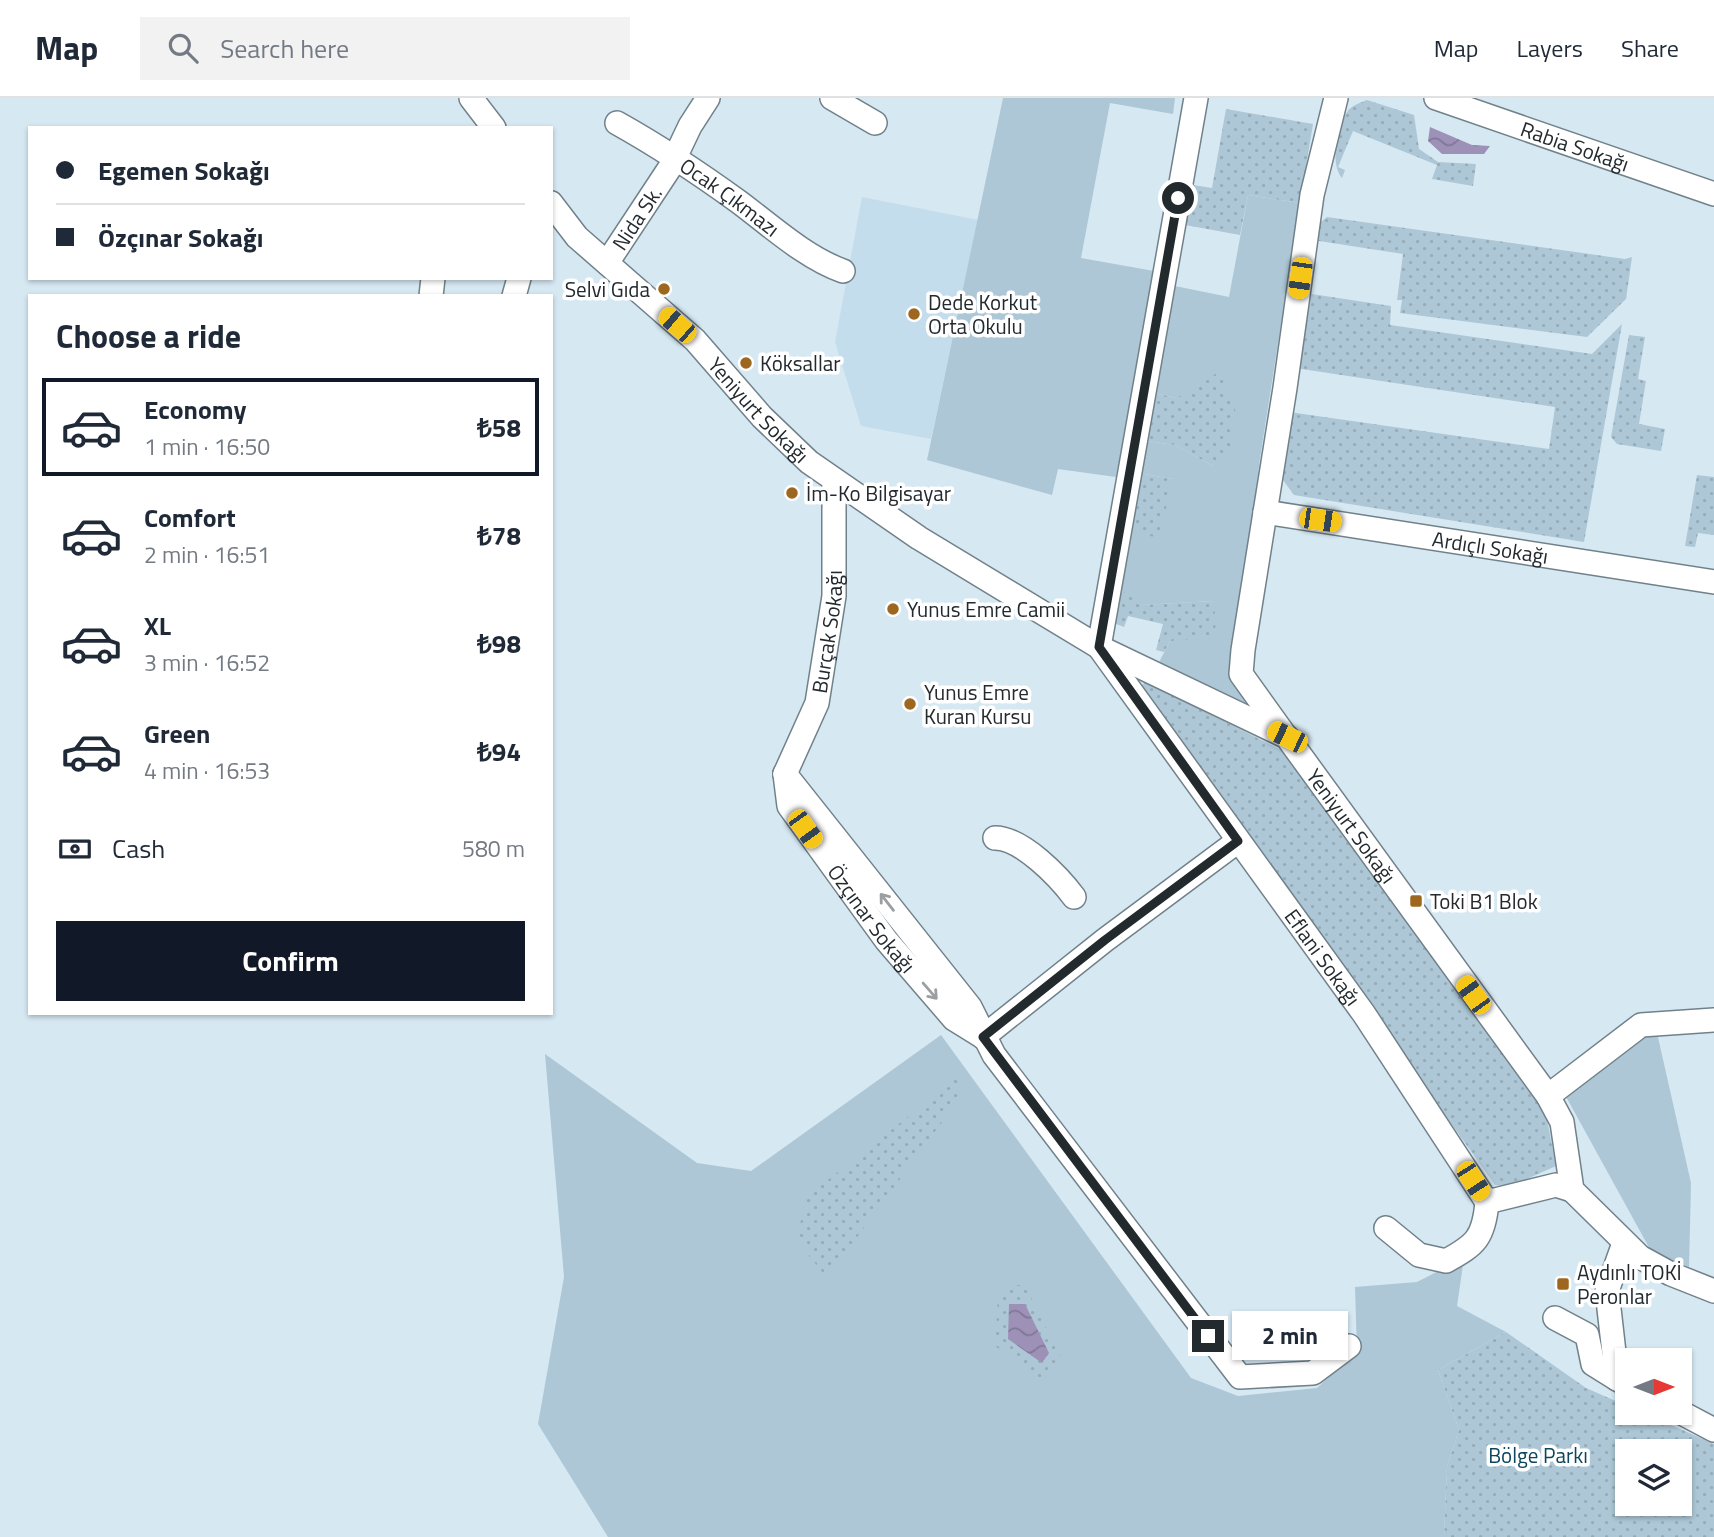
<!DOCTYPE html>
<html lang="en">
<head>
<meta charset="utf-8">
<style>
  body { margin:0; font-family:"Titillium Web",sans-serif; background:#f2f2f3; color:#1f2937; height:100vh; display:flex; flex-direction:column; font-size:26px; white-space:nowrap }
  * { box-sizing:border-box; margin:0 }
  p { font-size:23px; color:#747a83 }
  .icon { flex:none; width:38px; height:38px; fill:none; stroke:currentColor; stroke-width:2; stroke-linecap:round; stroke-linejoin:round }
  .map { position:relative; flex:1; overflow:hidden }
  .details { position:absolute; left:28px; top:196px; width:525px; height:721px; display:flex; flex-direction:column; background:#fff; border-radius:0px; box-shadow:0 2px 5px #0004 }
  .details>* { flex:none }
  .banner { position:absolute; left:28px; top:28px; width:525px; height:154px; border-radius:0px; box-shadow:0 2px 5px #0004; display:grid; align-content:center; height:154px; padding:0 28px; background:#fff }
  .needle { width:46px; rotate:90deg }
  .controls { position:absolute; left:1615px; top:1250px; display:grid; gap:14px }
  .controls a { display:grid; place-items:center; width:77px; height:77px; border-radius:0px; background:#fff; box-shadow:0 2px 5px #0004; font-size:35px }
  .end { position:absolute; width:32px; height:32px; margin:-16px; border:9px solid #232a2e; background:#fff; box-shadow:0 0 0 4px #fff }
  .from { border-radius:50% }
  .bubble { position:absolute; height:49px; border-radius:0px; background:#fff; box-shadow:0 2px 5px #0004; font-size:23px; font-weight:700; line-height:49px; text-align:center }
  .car { position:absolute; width:21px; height:42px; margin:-21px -10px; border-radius:9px; box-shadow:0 0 5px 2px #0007; background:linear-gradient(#f5c518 24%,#345 0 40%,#f5c518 0 76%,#345 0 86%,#f5c518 0) }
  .banner b { display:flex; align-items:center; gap:24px; height:66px; font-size:26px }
  .banner b+b { border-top:2px solid #e0e1e3 }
  .banner i { width:18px; height:18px; background:#1f2937 }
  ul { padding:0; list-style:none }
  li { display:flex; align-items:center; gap:21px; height:98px; margin:0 14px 10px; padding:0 14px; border:4px solid transparent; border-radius:0px }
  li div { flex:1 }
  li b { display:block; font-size:26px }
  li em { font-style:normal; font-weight:700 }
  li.active { border-color:#111827 }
  li>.icon { width:63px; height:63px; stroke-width:1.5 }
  h2 { padding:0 28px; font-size:32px; line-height:84px }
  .pay { display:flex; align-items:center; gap:18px; height:77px; padding:0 28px; font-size:26px }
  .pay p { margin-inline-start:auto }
  .cta { display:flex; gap:14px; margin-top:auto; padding:14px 28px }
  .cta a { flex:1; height:80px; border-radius:0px; background:#111827; color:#fff; font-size:28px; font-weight:700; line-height:80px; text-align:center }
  header { display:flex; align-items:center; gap:42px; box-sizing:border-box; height:98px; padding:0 35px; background:#fff; border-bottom:2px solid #e0e1e3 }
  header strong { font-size:33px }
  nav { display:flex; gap:38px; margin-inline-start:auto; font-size:24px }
  .search { width:490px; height:63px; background:#f2f2f3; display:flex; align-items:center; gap:18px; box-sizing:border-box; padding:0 24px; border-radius:0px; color:#747a83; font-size:26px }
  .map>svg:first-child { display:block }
</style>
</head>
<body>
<header>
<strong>Map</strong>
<div class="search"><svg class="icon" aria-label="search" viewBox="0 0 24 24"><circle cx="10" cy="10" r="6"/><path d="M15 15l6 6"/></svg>Search here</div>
<nav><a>Map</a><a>Layers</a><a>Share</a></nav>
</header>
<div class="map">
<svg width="1714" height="1439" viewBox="0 0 1714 1439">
  <defs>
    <pattern id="park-dots" width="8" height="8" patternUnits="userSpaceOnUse" patternTransform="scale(1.75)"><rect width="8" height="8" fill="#adc7d6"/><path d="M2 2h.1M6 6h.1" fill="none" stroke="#95abb8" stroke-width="1.8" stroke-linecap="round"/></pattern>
    <pattern id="water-waves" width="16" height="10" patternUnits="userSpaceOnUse" patternTransform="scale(1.75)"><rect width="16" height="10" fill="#9d91b8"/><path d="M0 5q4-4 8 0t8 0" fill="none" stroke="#807796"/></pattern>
  </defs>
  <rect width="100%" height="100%" fill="#d6e8f2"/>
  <path fill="#c4ddec" d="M862,99L978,122L931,341L861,328L835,244Z"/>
  <g fill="#adc7d6">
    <path d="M1003,0H1175L1173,16L1110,5L1081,160L1154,173L1116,379L1058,371L1052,397L927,362Z"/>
    <path d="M1248,97L1300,105L1260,360L1236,558L1235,579L1250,609L1247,612L1156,570L1170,543L1214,503L1140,507L1120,495L1124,433L1172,381L1134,374L1140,342L1175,347L1213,368L1177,300L1149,294L1170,187L1229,199Z"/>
    <path d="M1642,935H1657L1691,1085L1689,1169L1651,1153L1564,995Z"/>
    <path d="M941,937L1191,1280L1238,1298L1317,1290L1357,1253L1355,1189L1417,1184L1464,1160L1457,1208L1506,1234L1438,1272L1459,1332L1447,1368L1444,1439H608L538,1326L564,1179L545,956L697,1065L751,1073Z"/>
  </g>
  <g fill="url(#park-dots)" fill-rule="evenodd">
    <path d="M1367,2L1414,17L1419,51L1438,64L1476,66L1473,88L1432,81L1437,67L1353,33L1338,69L1345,72L1342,80C1330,66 1336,28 1347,14C1352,7 1360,5 1367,2Z"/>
    <path d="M1226,11L1313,26L1300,105L1248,97L1240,137L1180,126L1187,86L1212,90Z"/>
    <path d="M1327,119L1625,161L1632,159L1626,201L1587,239L1400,215L1402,202H1397L1403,156L1313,142L1315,129Z"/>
    <path d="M1305,195L1391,208L1390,227L1592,256L1622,226L1584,444L1294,397L1280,378L1289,314L1549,351L1555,309L1295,270Z"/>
    <path d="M1629,237L1645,239L1638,281L1646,283L1639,326L1665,331L1661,353L1617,346L1611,339Z"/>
    <path d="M1220,273L1238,319L1226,325L1236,345L1213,368L1175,347L1140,342L1149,294L1177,300Z"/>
    <path d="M1134,374L1172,381L1160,440L1124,433Z"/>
    <path d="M1697,377L1714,379V437L1698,435L1695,449L1685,448Z"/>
    <path d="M1136,494L1140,507L1214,503L1216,539L1170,543L1164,554L1156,552L1163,526L1128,518L1124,529L1111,524L1120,495Z"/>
    <path d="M1147,584L1281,652L1545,1011L1556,1068L1509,1089L1495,1087L1139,588Z"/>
    <path d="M958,979L959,1001L827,1180L797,1143L805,1100Z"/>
    <path d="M1017,1187H1025L1060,1258L1043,1282L995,1248L998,1198Z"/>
    <path d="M1506,1234L1586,1290L1627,1308L1628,1314H1642L1714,1346V1439H1444L1447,1368L1459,1332L1438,1272ZM1628,1353H1680V1405H1628Z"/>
  </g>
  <g fill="url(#water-waves)">
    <path d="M1430,29L1472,47L1490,48L1484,56H1442L1428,43Z"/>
    <path d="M1009,1206H1025L1049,1255L1042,1265L1008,1241Z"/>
  </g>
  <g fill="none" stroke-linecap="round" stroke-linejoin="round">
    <defs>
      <g id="minor">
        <path d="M471,0L494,30"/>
        <path d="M832,0L875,25"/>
        <path id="s1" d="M1196,0L1099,549L1364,916L1487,1104L1556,1087L1572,1092"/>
        <path id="s2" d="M1436,0L1714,96"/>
        <path id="s3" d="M617,25C660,49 699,75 739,104C771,128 806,160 843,173"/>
        <path id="s4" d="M551,105L577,139L695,242L762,319L809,364L919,440L1099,549L1287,639L1548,998L1562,1024L1572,1092L1640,1159L1671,1176L1714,1193"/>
        <path id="s5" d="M607,165L671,68L690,28L708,0"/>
        <path d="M431,198L433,180"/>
        <path d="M514,198L519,180"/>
        <path id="s6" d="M1265,414L1714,484"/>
        <path d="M1284,636L1241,576L1243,552L1285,290L1312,97L1336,0"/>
        <path d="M785,676L970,909L994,957L1240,1279L1313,1275L1349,1248"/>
        <path id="s7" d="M785,676L789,708L886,842L954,921L983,939"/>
        <path id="s8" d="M785,676L817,605L834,498V382"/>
        <path d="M995,740C1022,740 1059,779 1074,799"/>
        <path d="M983,939L1105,842L1238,743"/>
        <path d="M1548,998L1641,927L1714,922"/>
        <path d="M1386,1130L1419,1157L1446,1163C1476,1147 1484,1139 1487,1104"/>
        <path d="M1624,1145L1607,1193L1617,1281L1628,1287"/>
        <path d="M1555,1220L1587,1237L1593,1266L1617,1281"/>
        <path d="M1680,1314L1714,1332"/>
      </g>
    </defs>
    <use href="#minor" stroke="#71818a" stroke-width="26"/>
    <use href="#minor" stroke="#fff" stroke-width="23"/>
  </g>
  <defs><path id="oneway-shaft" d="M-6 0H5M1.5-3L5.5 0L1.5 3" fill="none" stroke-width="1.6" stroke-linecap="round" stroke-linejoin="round" transform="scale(1.75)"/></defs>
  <g stroke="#9c9fa1">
    <use href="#oneway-shaft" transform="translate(887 804) rotate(-128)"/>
    <use href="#oneway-shaft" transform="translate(930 893) rotate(49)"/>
  </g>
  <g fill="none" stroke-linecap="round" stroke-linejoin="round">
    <path stroke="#232a2e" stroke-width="9" d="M1178,100L1099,549L1238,743L1105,842L983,939L1208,1238"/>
  </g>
  <g fill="#9d6720" stroke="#fff" stroke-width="2.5">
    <circle cx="664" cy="191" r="7"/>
    <circle cx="914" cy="216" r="7"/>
    <circle cx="746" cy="265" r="7"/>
    <circle cx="792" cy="395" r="7"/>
    <circle cx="893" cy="511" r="7"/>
    <circle cx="910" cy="606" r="7"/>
    <rect x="1409" y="796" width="14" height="14" rx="3.5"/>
    <rect x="1556" y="1179" width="14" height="14" rx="3.5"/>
  </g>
  <g text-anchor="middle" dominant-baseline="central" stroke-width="7" stroke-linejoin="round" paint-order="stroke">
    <g font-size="21" fill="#232a2e" stroke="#fff">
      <text stroke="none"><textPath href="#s2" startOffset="147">Rabia Sokağı</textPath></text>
      <text stroke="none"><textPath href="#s3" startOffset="135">Ocak Çıkmazı</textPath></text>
      <text stroke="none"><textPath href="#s5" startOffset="54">Nida Sk.</textPath></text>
      <text stroke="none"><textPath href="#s4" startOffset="294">Yeniyurt Sokağı</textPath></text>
      <text stroke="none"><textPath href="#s6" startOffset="228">Ardıçlı Sokağı</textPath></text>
      <text stroke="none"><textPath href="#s8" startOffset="150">Burçak Sokağı</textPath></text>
      <text stroke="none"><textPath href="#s4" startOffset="1029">Yeniyurt Sokağı</textPath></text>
      <text stroke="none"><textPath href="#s7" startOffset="172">Özçınar Sokağı</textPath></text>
      <text stroke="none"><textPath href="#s1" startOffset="940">Eflani Sokağı</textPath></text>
    </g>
    <g font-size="21" fill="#232a2e" stroke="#fff" text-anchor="start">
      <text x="650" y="191" text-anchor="end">Selvi Gıda</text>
      <text x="928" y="204">Dede Korkut<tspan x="928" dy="24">Orta Okulu</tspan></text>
      <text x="760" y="265">Köksallar</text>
      <text x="806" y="395">İm-Ko Bilgisayar</text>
      <text x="907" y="511">Yunus Emre Camii</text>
      <text x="924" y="594">Yunus Emre<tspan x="924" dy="24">Kuran Kursu</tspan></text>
      <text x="1430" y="803">Toki B1 Blok</text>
      <text x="1577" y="1174">Aydınlı TOKİ<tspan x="1577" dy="24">Peronlar</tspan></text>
    </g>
    <g font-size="21" fill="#0b455e" stroke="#fff">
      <text x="1538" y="1357">Bölge Parkı</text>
    </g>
  </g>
</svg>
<div class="controls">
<a><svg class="needle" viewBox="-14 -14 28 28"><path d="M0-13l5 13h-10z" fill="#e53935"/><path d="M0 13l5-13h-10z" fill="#747a83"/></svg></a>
<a><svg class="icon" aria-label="layers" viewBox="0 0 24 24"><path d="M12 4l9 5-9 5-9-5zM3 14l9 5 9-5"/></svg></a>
</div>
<i class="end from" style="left:1178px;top:100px"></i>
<i class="end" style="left:1208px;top:1238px"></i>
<div class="bubble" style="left:1232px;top:1213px;width:116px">2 min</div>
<i class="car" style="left:1300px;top:180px;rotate:188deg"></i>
<i class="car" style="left:677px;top:227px;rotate:311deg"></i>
<i class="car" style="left:1320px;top:422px;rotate:98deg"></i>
<i class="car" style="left:1287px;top:639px;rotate:296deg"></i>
<i class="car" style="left:805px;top:731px;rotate:144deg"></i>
<i class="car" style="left:1473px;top:897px;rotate:324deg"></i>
<i class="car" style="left:1473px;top:1083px;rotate:147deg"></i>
<div class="banner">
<b><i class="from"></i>Egemen Sokağı</b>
<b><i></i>Özçınar Sokağı</b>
</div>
<section class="details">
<h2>Choose a ride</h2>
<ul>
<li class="active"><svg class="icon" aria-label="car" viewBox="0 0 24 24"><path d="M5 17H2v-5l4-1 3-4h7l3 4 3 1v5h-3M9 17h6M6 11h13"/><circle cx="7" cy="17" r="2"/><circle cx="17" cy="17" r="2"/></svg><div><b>Economy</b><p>1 min · 16:50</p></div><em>₺58</em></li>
<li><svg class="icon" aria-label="car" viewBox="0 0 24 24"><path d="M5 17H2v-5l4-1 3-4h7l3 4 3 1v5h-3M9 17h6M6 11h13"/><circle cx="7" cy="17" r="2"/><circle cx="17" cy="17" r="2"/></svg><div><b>Comfort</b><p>2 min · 16:51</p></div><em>₺78</em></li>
<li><svg class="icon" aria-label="car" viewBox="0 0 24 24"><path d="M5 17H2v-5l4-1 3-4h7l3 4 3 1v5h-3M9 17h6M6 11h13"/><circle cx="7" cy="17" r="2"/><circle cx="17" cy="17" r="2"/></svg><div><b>XL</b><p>3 min · 16:52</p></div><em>₺98</em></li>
<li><svg class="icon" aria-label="car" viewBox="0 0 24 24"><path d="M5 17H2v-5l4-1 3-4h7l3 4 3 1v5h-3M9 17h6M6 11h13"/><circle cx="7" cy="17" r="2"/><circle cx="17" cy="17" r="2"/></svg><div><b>Green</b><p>4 min · 16:53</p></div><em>₺94</em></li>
</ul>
<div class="pay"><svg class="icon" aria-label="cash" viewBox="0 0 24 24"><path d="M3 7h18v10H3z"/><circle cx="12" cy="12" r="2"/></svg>Cash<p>580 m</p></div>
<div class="cta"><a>Confirm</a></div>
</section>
</div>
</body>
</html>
